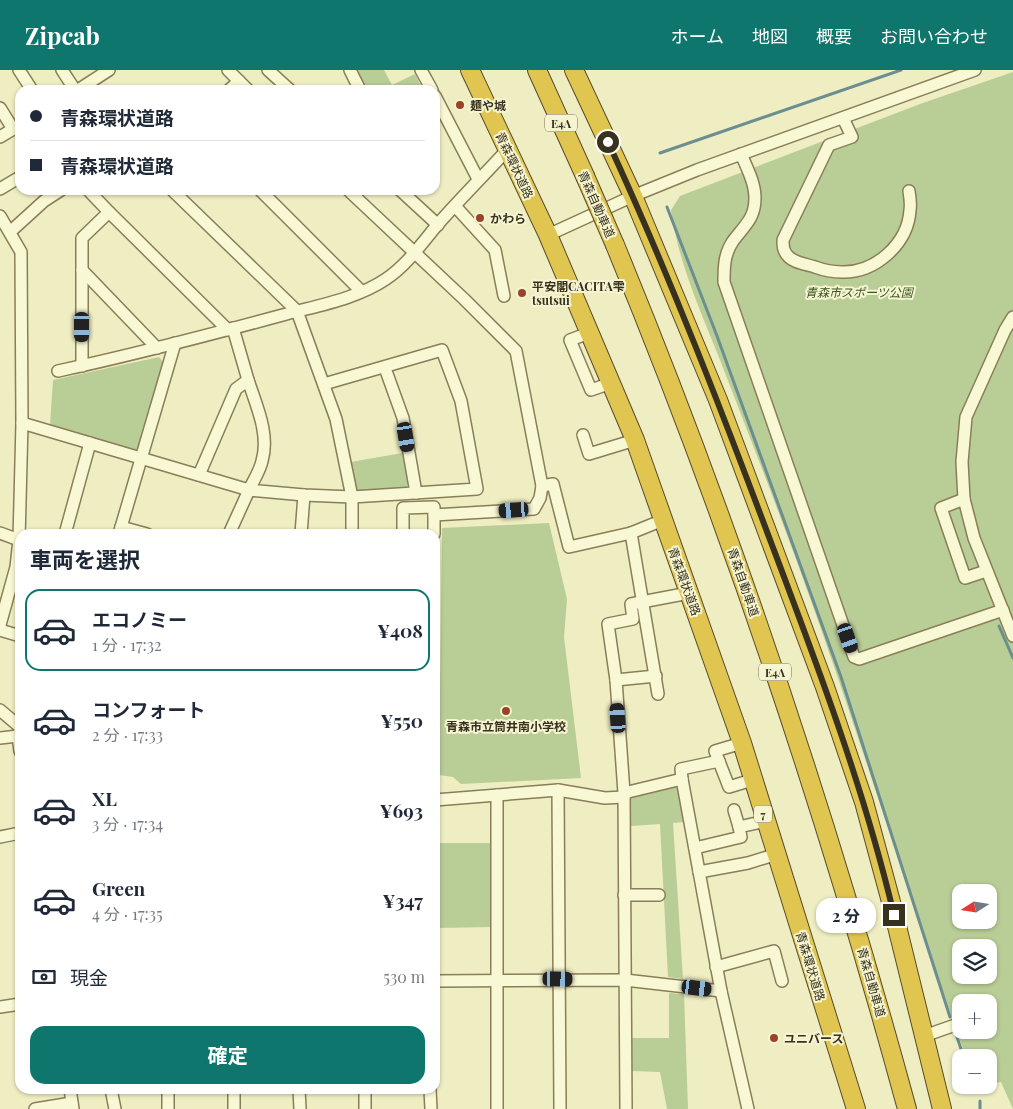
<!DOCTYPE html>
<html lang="ja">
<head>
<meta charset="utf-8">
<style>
  body { margin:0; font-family:"Playfair Display","Noto Sans JP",serif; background:#f6f6f7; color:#1f2937; height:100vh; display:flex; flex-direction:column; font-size:19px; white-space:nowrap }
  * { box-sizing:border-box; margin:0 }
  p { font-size:16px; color:#747a83 }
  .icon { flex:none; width:28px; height:28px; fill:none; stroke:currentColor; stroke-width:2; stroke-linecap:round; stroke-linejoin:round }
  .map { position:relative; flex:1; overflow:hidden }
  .panel { position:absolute; left:15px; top:459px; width:425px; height:565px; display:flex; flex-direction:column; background:#fff; border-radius:15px; box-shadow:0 1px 4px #0004 }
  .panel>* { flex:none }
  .guide { position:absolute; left:15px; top:15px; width:425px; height:110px; border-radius:15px; box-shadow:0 1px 4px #0004; display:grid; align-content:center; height:110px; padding:0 15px; background:#fff }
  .needle { width:32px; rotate:258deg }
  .fabs { position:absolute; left:952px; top:814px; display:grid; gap:10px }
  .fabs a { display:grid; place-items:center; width:45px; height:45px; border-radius:10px; background:#fff; box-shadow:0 1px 4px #0004; font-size:25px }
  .end { position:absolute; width:22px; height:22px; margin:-11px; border:6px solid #38311d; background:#fff; box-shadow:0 0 0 2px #fff }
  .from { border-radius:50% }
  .bubble { position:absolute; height:35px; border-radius:15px; background:#fff; box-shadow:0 1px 4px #0004; font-size:16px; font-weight:700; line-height:35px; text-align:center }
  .car { position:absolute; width:15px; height:30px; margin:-15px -8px; border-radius:6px; box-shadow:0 0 4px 1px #0007; background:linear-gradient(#222 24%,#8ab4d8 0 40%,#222 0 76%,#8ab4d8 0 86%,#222 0) }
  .guide b { display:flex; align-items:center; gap:18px; height:48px; font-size:19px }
  .guide b+b { border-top:1px solid #e0e1e3 }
  .guide i { width:12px; height:12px; background:#1f2937 }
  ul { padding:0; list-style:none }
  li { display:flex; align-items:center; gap:15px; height:82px; margin:0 10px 8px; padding:0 5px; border:2px solid transparent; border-radius:15px }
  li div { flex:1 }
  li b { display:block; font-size:19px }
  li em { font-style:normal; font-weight:700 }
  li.current { border-color:#0f766e }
  li>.icon { width:45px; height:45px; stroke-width:1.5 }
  h2 { padding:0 15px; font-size:22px; line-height:60px }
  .pay { display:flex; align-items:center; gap:12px; height:55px; padding:0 15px; font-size:19px }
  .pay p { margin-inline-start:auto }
  .action { display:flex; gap:10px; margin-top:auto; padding:10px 15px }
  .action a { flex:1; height:58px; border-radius:15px; background:#0f766e; color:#fff; font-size:20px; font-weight:700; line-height:58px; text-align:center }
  header { display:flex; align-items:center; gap:30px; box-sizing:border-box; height:70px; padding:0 25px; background:#0f766e; color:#fff }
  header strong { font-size:24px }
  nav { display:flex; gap:28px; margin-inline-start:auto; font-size:18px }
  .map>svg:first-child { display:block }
</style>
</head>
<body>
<header>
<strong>Zipcab</strong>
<nav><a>ホーム</a><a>地図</a><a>概要</a><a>お問い合わせ</a></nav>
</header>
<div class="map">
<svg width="1013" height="1039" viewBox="0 0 1013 1039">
  <rect width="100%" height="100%" fill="#efedc2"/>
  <g fill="#b9cd96" fill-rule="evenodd">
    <path d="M357,0H384L392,15L415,4L423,20H367Z"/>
    <path d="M1013,2V1039L1001,1012L989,1014V988L966,987C907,823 857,656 797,492C772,424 746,357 720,290C701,242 678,192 671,140L680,126L920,34ZM961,822H989V850H961ZM961,878H989V905H961ZM961,932H989V960H961Z"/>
    <path d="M159,287L164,293L139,378L132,381L50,355L53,310Z"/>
    <path d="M402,383L408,413L406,418L362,423L356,418L351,392Z"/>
    <path d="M549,453L567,529L564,567L581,708L461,714L453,707L439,705L442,458Z"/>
    <path d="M674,715L679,718L684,752L673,753L683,909L668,907L660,754L631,756L630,727Z"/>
    <path d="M435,773H491L493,857L435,858Z"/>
    <path d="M669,923L684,924L688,1039H667L660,1002L632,1001L630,968H669Z"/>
  </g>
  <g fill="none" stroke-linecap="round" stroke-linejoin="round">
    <g stroke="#6b8f90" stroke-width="3">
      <path d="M660,83L901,0"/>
      <path d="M667,137L717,266L841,607L950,947"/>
      <path d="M999,556L1013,588"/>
      <path d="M956,964L964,988"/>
      <path d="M980,1031V1039"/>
    </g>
    <defs>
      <g id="minor">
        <path d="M19,0L32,20"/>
        <path d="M62,0L75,20"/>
        <path d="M228,0L248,20"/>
        <path d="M268,0L290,20"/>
        <path d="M350,0L360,20"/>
        <path d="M421,0L432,20"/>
        <path d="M78,20L109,0"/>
        <path d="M229,20L239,11"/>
        <path d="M435,26L478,109"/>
        <path d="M0,38L13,59"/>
        <path d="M843,48L852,67L829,75L783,170C783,176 783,180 787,185C793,193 806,194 815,197C823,200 833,202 842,202C875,203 908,174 910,140C911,134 910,127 909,121"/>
        <path d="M0,67L20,55"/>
        <path d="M741,84C747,98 755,113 755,128C755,149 744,156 733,171C724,184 724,198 724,212L854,587L859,589L1003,540"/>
        <path d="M0,119L20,107"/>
        <path d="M172,120L297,241L336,349L352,427V464"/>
        <path d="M260,120L361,221"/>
        <path d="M348,120L464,229L516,281L542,416L540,428L534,439L434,445V464"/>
        <path d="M400,120L438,155"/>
        <path d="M455,136L495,180L504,226"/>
        <path d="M109,142L228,260"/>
        <path d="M0,146L21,182L22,353L19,470L16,497L0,555"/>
        <path d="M10,162L44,131L61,120"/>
        <path d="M548,165L633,126L697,100L975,0"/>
        <path d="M82,200L157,278"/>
        <path d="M1013,247L1005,260L966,347L962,392L964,429L974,468L1013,566"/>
        <path d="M589,263L570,270L591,320L611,313"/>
        <path d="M82,296V168L109,142L88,120"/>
        <path d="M385,298L403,348L416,423"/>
        <path d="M58,301C132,285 205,266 279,246C314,236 355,230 386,209C407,195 422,173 438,154C461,128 485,104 508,79"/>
        <path d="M248,310C256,335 270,364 262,391C260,401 253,411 249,420L304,425L352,427L477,419L461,331L442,280L324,314"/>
        <path d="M22,353L249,420L229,464"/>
        <path d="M583,365L589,384L635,370"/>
        <path d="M199,405L236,319L248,310L233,258"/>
        <path d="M542,416L553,414L569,477L631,463"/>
        <path d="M964,429L941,438L965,508L986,501"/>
        <path d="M121,457L147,464"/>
        <path d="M0,463L19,470"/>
        <path d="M65,464L90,373"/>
        <path d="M119,464L175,273"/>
        <path d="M301,464L304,425"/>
        <path d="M403,464V438L434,437V445"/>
        <path d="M0,560L20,566"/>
        <path d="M616,610L656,606"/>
        <path d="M658,624L631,463L663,450"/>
        <path d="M0,640L20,657"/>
        <path d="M20,661L18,666L20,681"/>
        <path d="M0,668L18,666"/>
        <path d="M742,673L715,681L729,717L752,710"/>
        <path d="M682,709L681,699L719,691"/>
        <path d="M558,720L560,1039"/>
        <path d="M624,723L682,709L721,921L748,1039"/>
        <path d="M497,725V1039"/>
        <path d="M435,730L558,720L605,728L624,727"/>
        <path d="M734,740L739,757"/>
        <path d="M0,767L20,763"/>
        <path d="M695,778L741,767L739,757L765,751"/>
        <path d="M699,802L748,793L777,784"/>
        <path d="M624,825H659"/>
        <path d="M716,897L774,881L782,911"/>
        <path d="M435,911L625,910L721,921"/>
        <path d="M0,937L20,934"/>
        <path d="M924,966L961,953"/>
        <path d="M70,1019L73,1039"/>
        <path d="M111,1019L115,1039"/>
        <path d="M168,1019V1039"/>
        <path d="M234,1019V1039"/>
        <path d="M299,1019L300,1039"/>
        <path d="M365,1019V1039"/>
        <path d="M430,1019L431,1039"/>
        <path d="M35,1039L72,1033"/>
        <path d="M626,1039L624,723L616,610L608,554L633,549L631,534L689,523"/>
      </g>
      <g id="highway">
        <path d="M470,0L548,165L635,370L742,673L856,1039"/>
        <path d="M537,0L585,106"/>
        <path d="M574,0L633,126L718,330L825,617L864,732L890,828L942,1039"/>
        <path d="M615,175C731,456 827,745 907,1039"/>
      </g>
    </defs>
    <use href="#minor" stroke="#897e59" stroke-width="14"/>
    <use href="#highway" stroke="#574b2d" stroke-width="20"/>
    <use href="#minor" stroke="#f9f8d5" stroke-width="11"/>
    <use href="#highway" stroke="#e0c551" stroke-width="18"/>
    <defs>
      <path id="highway-bridge" d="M585,106L615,175"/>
    </defs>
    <use href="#highway-bridge" stroke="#574b2d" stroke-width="20" stroke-linecap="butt"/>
    <use href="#highway-bridge" stroke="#e0c551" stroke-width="18"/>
  </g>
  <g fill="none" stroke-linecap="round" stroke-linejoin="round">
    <path stroke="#38311d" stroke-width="6" d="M608,72C669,204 721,339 772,475C818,597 864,718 894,845"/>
  </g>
  <g fill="#994328" stroke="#f6f5d2" stroke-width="2">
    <circle cx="460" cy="35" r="5"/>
    <circle cx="480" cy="148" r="5"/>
    <circle cx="522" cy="223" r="5"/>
    <circle cx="506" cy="641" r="5"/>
    <circle cx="774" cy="968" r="5"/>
  </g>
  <g text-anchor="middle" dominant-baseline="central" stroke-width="4" stroke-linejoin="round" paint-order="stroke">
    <g fill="#f6f5d2" stroke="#716c53" stroke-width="1">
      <rect x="545" y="44.5" width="32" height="17" rx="4"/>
      <rect x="759" y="593.5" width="32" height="17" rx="4"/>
      <rect x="754" y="735.5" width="18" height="17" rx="4"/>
    </g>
    <g font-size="11" font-weight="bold" fill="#38311d">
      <text x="561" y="53">E4A</text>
      <text x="775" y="602">E4A</text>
      <text x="763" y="744">7</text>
    </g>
    <g font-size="12" font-weight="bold" fill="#38311d" stroke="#f6f5d2" text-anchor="start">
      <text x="470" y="35">麺や城</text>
      <text x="490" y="148">かわら</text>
      <text x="532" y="216">平安閣CACITA雫<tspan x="532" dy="14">tsutsui</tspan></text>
      <text x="506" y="656" text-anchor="middle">青森市立筒井南小学校</text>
      <text x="784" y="968">ユニバース</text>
    </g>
    <g font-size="12" fill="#38311d" stroke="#f6f5d2">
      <text transform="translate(515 95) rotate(65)">青森環状道路</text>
      <text transform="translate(597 134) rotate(66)">青森自動車道</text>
      <text transform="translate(685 511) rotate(70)">青森環状道路</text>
      <text transform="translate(744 512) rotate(71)">青森自動車道</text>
      <text transform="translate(811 896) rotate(73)">青森環状道路</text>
      <text transform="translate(872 912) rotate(74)">青森自動車道</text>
    </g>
    <g font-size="12" font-style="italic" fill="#3c5524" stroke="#f6f5d2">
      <text x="859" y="222">青森市スポーツ公園</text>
    </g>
  </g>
</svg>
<div class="fabs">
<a><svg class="needle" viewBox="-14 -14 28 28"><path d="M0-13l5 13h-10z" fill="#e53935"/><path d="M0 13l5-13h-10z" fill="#747a83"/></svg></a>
<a><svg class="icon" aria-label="layers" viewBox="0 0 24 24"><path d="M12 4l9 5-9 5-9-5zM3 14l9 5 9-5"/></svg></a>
<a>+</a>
<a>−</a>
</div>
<i class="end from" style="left:608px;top:72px"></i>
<i class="end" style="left:894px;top:845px"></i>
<div class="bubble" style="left:816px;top:828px;width:60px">2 分</div>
<i class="car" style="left:82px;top:257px;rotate:180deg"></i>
<i class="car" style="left:406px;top:367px;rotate:171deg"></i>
<i class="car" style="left:514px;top:440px;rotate:266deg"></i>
<i class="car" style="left:848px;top:568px;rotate:161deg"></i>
<i class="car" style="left:618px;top:648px;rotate:356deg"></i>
<i class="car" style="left:558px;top:909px;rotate:91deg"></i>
<i class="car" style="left:697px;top:918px;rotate:97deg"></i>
<div class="guide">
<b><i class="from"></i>青森環状道路</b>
<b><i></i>青森環状道路</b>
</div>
<section class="panel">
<h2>車両を選択</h2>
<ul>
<li class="current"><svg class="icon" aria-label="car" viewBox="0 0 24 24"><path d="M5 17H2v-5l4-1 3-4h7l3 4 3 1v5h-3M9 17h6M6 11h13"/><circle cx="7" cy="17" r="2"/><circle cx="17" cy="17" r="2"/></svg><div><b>エコノミー</b><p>1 分 · 17:32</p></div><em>¥408</em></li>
<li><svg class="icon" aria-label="car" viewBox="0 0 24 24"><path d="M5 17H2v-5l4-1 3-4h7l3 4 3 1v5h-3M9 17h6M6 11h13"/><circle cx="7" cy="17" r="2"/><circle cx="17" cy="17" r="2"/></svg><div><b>コンフォート</b><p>2 分 · 17:33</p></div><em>¥550</em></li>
<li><svg class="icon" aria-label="car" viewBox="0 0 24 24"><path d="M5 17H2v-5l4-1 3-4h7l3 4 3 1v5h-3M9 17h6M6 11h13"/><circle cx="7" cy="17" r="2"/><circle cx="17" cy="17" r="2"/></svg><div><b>XL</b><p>3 分 · 17:34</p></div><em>¥693</em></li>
<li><svg class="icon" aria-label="car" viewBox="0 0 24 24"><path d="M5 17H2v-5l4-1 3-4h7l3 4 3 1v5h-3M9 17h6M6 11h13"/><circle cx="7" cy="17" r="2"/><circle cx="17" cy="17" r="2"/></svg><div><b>Green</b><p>4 分 · 17:35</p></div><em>¥347</em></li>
</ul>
<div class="pay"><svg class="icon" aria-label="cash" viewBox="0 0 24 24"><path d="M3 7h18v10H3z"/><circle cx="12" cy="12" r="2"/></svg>現金<p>530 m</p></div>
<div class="action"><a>確定</a></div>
</section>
</div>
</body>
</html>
